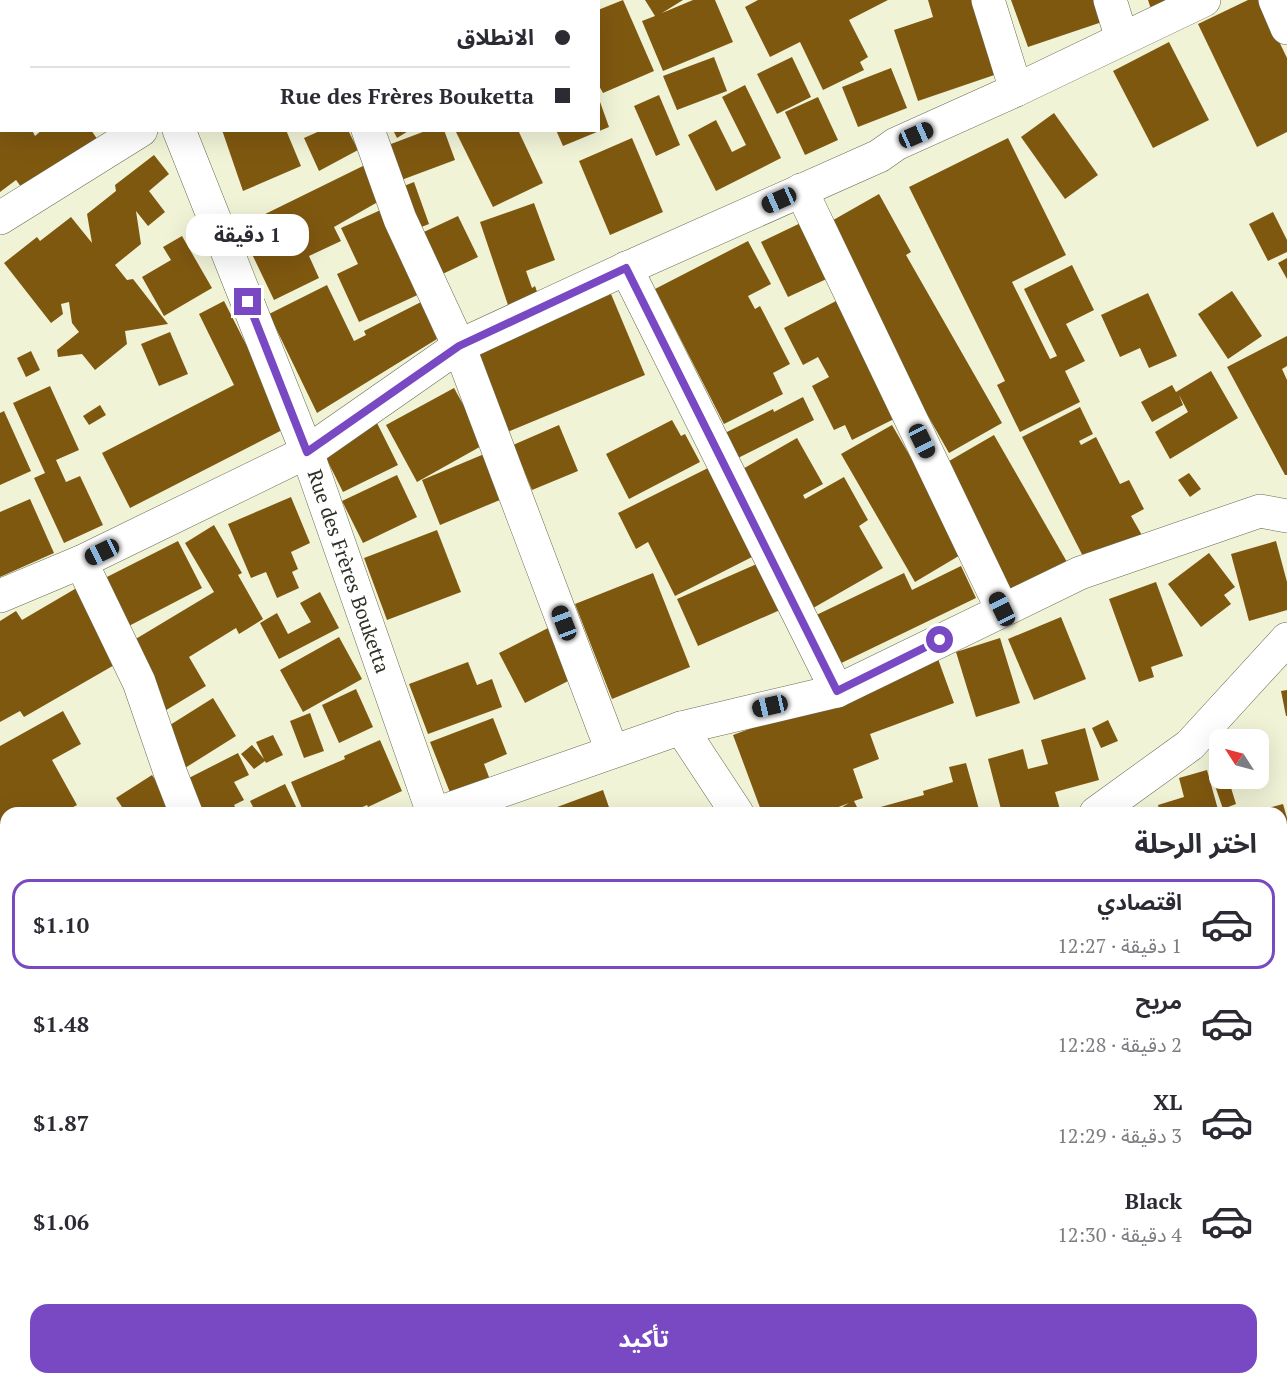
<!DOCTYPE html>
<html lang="ar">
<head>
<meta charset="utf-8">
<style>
  body { margin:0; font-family:"PT Serif","Noto Sans Arabic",serif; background:#f2f2f3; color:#2b2b33; direction:rtl; height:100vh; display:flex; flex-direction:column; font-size:22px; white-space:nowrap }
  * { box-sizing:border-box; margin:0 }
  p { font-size:20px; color:#7c7c81 }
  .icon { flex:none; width:33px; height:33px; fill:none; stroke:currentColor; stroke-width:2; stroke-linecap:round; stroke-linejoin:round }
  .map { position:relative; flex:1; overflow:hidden; direction:ltr }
  .side { position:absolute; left:0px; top:807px; width:1287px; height:578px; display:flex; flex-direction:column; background:#fff; border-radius:18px 18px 0 0; box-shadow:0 6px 24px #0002; direction:rtl }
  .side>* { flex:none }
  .hud { position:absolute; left:0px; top:0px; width:600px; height:132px; box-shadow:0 6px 24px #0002; direction:rtl; display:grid; align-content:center; height:132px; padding:0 30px; background:#fff }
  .needle { width:39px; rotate:306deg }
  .buttons { position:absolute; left:1209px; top:729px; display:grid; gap:12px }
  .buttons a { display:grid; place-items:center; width:60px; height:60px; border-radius:12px; background:#fff; box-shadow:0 6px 24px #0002; font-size:30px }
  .end { position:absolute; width:27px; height:27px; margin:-14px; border:8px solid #7849c2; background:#fff; box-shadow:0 0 0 3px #fff }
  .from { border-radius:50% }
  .bubble { position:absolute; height:42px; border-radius:18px; background:#fff; box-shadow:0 6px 24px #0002; font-size:20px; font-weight:700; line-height:42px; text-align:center; direction:rtl }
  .car { position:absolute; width:18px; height:36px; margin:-18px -9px; border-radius:8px; box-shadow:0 0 4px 2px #0007; background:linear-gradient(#222 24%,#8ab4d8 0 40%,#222 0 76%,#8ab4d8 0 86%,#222 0) }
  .hud b { display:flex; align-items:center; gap:21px; height:57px; font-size:22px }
  .hud b+b { border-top:2px solid #e1e1e2 }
  .hud i { width:15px; height:15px; background:#2b2b33 }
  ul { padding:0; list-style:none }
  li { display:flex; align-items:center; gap:18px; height:90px; margin:0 12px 9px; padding:0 18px; border:3px solid transparent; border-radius:18px }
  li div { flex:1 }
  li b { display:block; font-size:22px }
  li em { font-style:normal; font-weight:700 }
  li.selected { border-color:#7849c2 }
  li>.icon { width:54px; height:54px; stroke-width:1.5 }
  h2 { padding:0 30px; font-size:27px; line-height:72px }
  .button { display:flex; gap:12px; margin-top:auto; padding:12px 30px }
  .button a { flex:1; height:69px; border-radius:18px; background:#7849c2; color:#fff; font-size:24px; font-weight:700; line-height:69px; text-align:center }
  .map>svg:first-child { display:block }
</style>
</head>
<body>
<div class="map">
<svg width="1287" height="1384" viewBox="0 0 1287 1384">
  <rect width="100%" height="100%" fill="#f1f3d7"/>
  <g fill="#7f5810">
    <path d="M623,0L654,71L603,93L598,84V10Z"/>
    <path d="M645,0H683L662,13L693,0H715L733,42L663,71L642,21L655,16Z"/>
    <path d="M758,0H888L849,20L868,57L860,62L864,70L823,90L800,42L770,57L745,7Z"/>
    <path d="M928,0H982L1006,71L918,101L894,30L933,17Z"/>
    <path d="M1011,0H1103L1108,20L1028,47Z"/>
    <path d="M1148,0H1186L1152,12Z"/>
    <path d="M1248,0H1259L1287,58V132L1257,147L1198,24Z"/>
    <path d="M1169,42L1209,120L1153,148L1113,71Z"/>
    <path d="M714,57L727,91L677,110L663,76Z"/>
    <path d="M792,57L811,97L777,114L757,74Z"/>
    <path d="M891,68L907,108L858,127L842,87Z"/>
    <path d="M745,85L781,158L716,191L688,135L716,120L732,152L746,145L722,97Z"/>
    <path d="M659,95L680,145L656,156L634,106Z"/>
    <path d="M818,97L838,140L805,155L785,112Z"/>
    <path d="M599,99L609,127L563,146L556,130H598Z"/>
    <path d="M1054,113L1098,175L1065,199L1021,137Z"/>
    <path d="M0,130H32L35,136L42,130H91L102,146L30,199L16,180L0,192Z"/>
    <path d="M222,130H286L301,166L243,191Z"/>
    <path d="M322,130H348L358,150L319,171L304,138Z"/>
    <path d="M393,130H410L397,138Z"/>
    <path d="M428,130H444L455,160L396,182L383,147Z"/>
    <path d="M455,130H518L543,183L493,207Z"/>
    <path d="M632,138L663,212L610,235L579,161Z"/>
    <path d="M1008,138L1066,255L1012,282L1050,359L1057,356L1024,289L1072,265L1094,310L1066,324L1085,361L1065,371L1080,402L1020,432L997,385L1005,381L909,187Z"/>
    <path d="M154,155L169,174L149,191L165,212L148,226L136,211L141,244L115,265L127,280L133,279L168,324L125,331L127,344L95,370L82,354L58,357L57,350L79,332L72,323L69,302L61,304L63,314L51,323L4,263L37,237L40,241L71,217L92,243L87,214L116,191L115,185Z"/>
    <path d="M367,164L383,199L334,227L341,241L309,256L319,278L274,300L239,227Z"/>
    <path d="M414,182L429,224L409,232L394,190Z"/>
    <path d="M879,194L911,252L906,255L1002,423L949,453L821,227Z"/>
    <path d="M534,203L555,260L526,271L532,288L535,286L542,306L512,317L480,222Z"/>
    <path d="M385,208L424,292L359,322L337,274L358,264L341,228Z"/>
    <path d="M1273,212L1287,240V252L1268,261L1249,224Z"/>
    <path d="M458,216L478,257L430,280L411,238Z"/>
    <path d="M809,219L835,275L788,297L761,242Z"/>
    <path d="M182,236L212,288L164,316L142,277L171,260L163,247Z"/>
    <path d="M748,241L771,284L748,296L755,309L760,306L790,364L773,373L783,394L724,424L655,289Z"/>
    <path d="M1287,258V279L1278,263Z"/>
    <path d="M327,285L354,341L366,335L364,331L421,302L437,339L317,413L269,314Z"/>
    <path d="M1232,291L1262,336L1228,359L1198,314Z"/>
    <path d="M1148,293L1177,356L1149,368L1140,348L1120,357L1101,315Z"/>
    <path d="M611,294L645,375L505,433L472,352Z"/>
    <path d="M224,301L288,427L130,508L102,453L234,385L199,314Z"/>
    <path d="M836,301L896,418L852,440L845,425L834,430L812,386L829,377L818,357L803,365L784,328Z"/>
    <path d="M170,332L188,374L159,386L141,344Z"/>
    <path d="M1287,336V366L1282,369L1287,380V475H1285L1227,367Z"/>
    <path d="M31,351L40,370L26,377L17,358Z"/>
    <path d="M1211,371L1238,418L1170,459L1155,432L1188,412L1179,395L1183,405L1152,422L1141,402L1172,385L1176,392Z"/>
    <path d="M50,386L79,450L56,460L66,482L80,476L103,525L64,543L34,478L45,473L13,403Z"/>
    <path d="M454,388L485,444L417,482L386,425Z"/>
    <path d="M803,397L814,420L738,458L725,433L773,409L774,412Z"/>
    <path d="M100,405L106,415L89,425L83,416Z"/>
    <path d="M1080,407L1093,434L1079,441L1081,445L1096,437L1120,484L1129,480L1144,509L1131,516L1143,537L1088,566L1022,437Z"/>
    <path d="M4,411L31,471L0,485V413Z"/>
    <path d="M672,420L681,436L685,434L700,462L629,499L606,454Z"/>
    <path d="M377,423L398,465L343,492L322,450Z"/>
    <path d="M559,425L578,471L532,490L513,445Z"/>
    <path d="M892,425L942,511L962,554L915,582L841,454Z"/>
    <path d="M994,435L1067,562L1010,595L937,468Z"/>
    <path d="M797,438L823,484L803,495L805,499L844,477L868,520L859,526L883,568L808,611L768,542L778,536L741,470Z"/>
    <path d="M489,452L507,497L440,525L422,480Z"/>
    <path d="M708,468L752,557L675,596L648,542L636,549L618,513Z"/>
    <path d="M1189,473L1201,489L1190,497L1178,480Z"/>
    <path d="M397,475L417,517L363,543L342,501Z"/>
    <path d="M291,497L310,543L291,552L298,569L292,572L299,588L277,598L266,572L251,578L228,524Z"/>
    <path d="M30,499L54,553L0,577V512Z"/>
    <path d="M214,525L242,573L238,575L263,619L239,634L236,628L189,657L206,686L163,712L124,646L214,592L185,543Z"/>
    <path d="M437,530L461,592L387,620L364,558Z"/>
    <path d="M178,541L202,588L125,628L101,580Z"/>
    <path d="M1276,541L1287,582V610L1249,621L1231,554Z"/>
    <path d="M1209,553L1235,587L1224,595L1231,604L1201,627L1168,584Z"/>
    <path d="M759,563L780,610L698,646L677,599Z"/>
    <path d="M961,566L976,598L831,668L808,619L904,573L912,590Z"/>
    <path d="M653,573L690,667L612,699L575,604Z"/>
    <path d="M1156,582L1183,656L1151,667L1154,677L1139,682L1109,599Z"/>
    <path d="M80,586L123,660L24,717L20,711L0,722V621L16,611L22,620Z"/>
    <path d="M320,592L339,628L279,659L260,623L277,613L288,634L311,622L300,603Z"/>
    <path d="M1061,617L1086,679L1034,700L1008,639Z"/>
    <path d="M550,627L576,677L525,703L499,653Z"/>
    <path d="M339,637L362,679L303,712L280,670Z"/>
    <path d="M1000,638L1020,703L976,717L956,652Z"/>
    <path d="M938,659L954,703L870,734L879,759L853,769L863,798L854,801L860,813H832L849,803L823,813H762L733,735Z"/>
    <path d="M468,662L477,685L492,679L502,707L428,734L409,684Z"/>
    <path d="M356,689L373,727L339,743L322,705Z"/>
    <path d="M1287,690V716H1286L1281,691Z"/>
    <path d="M213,698L236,736L185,768L162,730Z"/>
    <path d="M63,711L81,744L52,760L77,805L62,813H6V843L0,832V746Z"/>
    <path d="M310,713L324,751L304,758L290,721Z"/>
    <path d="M493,718L507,754L484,764L492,785L453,800L430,742Z"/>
    <path d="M1108,720L1118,741L1101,748L1092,728Z"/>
    <path d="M1085,728L1099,780L1055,792L1061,813H1002L988,759L1023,749L1028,769L1048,764L1041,740Z"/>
    <path d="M273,735L283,755L266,763L265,761L254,769L241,754L252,745L264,759L256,742Z"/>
    <path d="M380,740L402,791L368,807L367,805L349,813H304L291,782L345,759L344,756Z"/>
    <path d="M238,753L249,775L234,782L244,800L234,805L238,813H197L181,782Z"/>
    <path d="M966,763L980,813H867L866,811L924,795L923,791L953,782L949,767Z"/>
    <path d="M1207,770L1219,813H1160L1158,805L1184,797L1179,778Z"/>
    <path d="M1220,774V778H1228L1236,804L1223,809L1212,777Z"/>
    <path d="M152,775L177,813H126L116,798Z"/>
    <path d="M285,784L299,813H256L250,801Z"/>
    <path d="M603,790L611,813H541Z"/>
    <path d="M1283,804L1287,818V848L1281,850V813L1254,812Z"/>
    <path d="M0,936L6,947V952L0,955Z"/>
    <path d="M6,1008V1053L0,1055V1011Z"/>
    <path d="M1281,1010L1287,1033V1063L1281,1064Z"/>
    <rect x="0" y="1319" width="6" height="39"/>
    <path d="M529,1378H579L581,1384H531Z"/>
    <path d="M663,1378H748L750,1384H665Z"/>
    <path d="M826,1378H889L890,1384H827Z"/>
    <path d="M897,1378H953L956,1384H900Z"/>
    <path d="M955,1378H1013L1014,1382L1007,1384H956Z"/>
  </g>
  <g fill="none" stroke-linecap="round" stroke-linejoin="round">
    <defs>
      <g id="minor">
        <path d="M323,0V2"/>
        <path d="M988,0L1016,90"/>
        <path d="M1110,0L1122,39"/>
        <path d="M1275,0L1287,28"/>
        <path d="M368,130L400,219L459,346L612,751"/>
        <path d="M801,190L1002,609"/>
        <path d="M0,218L141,130"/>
        <path d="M626,268L837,691"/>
        <path d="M81,562L139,682L170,772L186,813"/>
        <path d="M0,596L81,562L307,452L459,346L625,269L879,156L896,144L1016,90L1204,0"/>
        <path d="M681,728L737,813"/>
        <path d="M438,813L681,728L837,691L1080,573L1260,511L1287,516"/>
        <path d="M1096,813L1190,745L1287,639"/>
        <path d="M0,868L6,879"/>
        <path d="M0,986L6,984"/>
        <path d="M0,1091L6,1088"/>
        <path d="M1281,1162L1287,1161"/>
        <path d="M788,1378L791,1384"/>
        <path d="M1180,1378L1182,1384"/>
        <path d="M291,1384L313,1378"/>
      </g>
      <g id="secondary">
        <path d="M130,0L131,2"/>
        <path d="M179,130L307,452L433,813"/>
        <path d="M638,1378L640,1384"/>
      </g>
    </defs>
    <use href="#minor" stroke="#696b52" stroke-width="34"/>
    <use href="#secondary" stroke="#696b52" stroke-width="34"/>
    <use href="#minor" stroke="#fff" stroke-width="33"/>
    <use href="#secondary" stroke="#fff" stroke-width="33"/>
  </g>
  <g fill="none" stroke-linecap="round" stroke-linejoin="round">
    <path stroke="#7849c2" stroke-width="8" d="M248,302L307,452L459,346L626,268L837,691L940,640"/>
  </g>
  <g text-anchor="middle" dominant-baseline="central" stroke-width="6" stroke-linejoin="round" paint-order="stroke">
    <g font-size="20" fill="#2f2f25" stroke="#fff">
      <text transform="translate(349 571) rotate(71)">Rue des Frères Bouketta</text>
    </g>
  </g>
</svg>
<div class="buttons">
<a><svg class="needle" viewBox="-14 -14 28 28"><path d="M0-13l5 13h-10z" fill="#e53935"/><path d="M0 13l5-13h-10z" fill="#7c7c81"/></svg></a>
</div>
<i class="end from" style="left:940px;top:640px"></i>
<i class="end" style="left:248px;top:302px"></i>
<div class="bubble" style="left:186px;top:214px;width:123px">1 دقيقة</div>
<i class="car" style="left:916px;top:135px;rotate:66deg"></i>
<i class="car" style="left:779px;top:200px;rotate:246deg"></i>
<i class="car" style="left:922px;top:441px;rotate:154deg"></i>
<i class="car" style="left:102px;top:552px;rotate:244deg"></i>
<i class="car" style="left:1002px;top:609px;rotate:334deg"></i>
<i class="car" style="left:564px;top:623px;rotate:339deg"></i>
<i class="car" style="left:770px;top:706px;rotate:257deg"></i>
<div class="hud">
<b><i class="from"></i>الانطلاق</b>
<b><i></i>Rue des Frères Bouketta</b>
</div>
<section class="side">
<h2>اختر الرحلة</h2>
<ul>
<li class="selected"><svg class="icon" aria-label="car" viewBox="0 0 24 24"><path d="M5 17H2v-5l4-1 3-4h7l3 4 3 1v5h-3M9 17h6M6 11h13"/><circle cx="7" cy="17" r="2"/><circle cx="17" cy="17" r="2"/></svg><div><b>اقتصادي</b><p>1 دقيقة · 12:27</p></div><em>$1.10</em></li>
<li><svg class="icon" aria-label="car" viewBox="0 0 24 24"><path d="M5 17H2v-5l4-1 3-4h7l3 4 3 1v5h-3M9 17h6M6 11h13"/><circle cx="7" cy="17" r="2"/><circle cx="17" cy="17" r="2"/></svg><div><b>مريح</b><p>2 دقيقة · 12:28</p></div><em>$1.48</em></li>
<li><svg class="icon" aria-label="car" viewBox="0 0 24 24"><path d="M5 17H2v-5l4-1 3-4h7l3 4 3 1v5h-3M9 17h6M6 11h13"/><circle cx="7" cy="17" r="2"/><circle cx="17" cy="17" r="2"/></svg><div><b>XL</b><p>3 دقيقة · 12:29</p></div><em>$1.87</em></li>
<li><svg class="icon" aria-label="car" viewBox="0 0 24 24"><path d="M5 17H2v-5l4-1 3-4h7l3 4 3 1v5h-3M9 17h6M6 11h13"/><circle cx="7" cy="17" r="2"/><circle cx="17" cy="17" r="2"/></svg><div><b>Black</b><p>4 دقيقة · 12:30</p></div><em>$1.06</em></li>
</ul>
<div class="button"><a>تأكيد</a></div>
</section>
</div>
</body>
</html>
